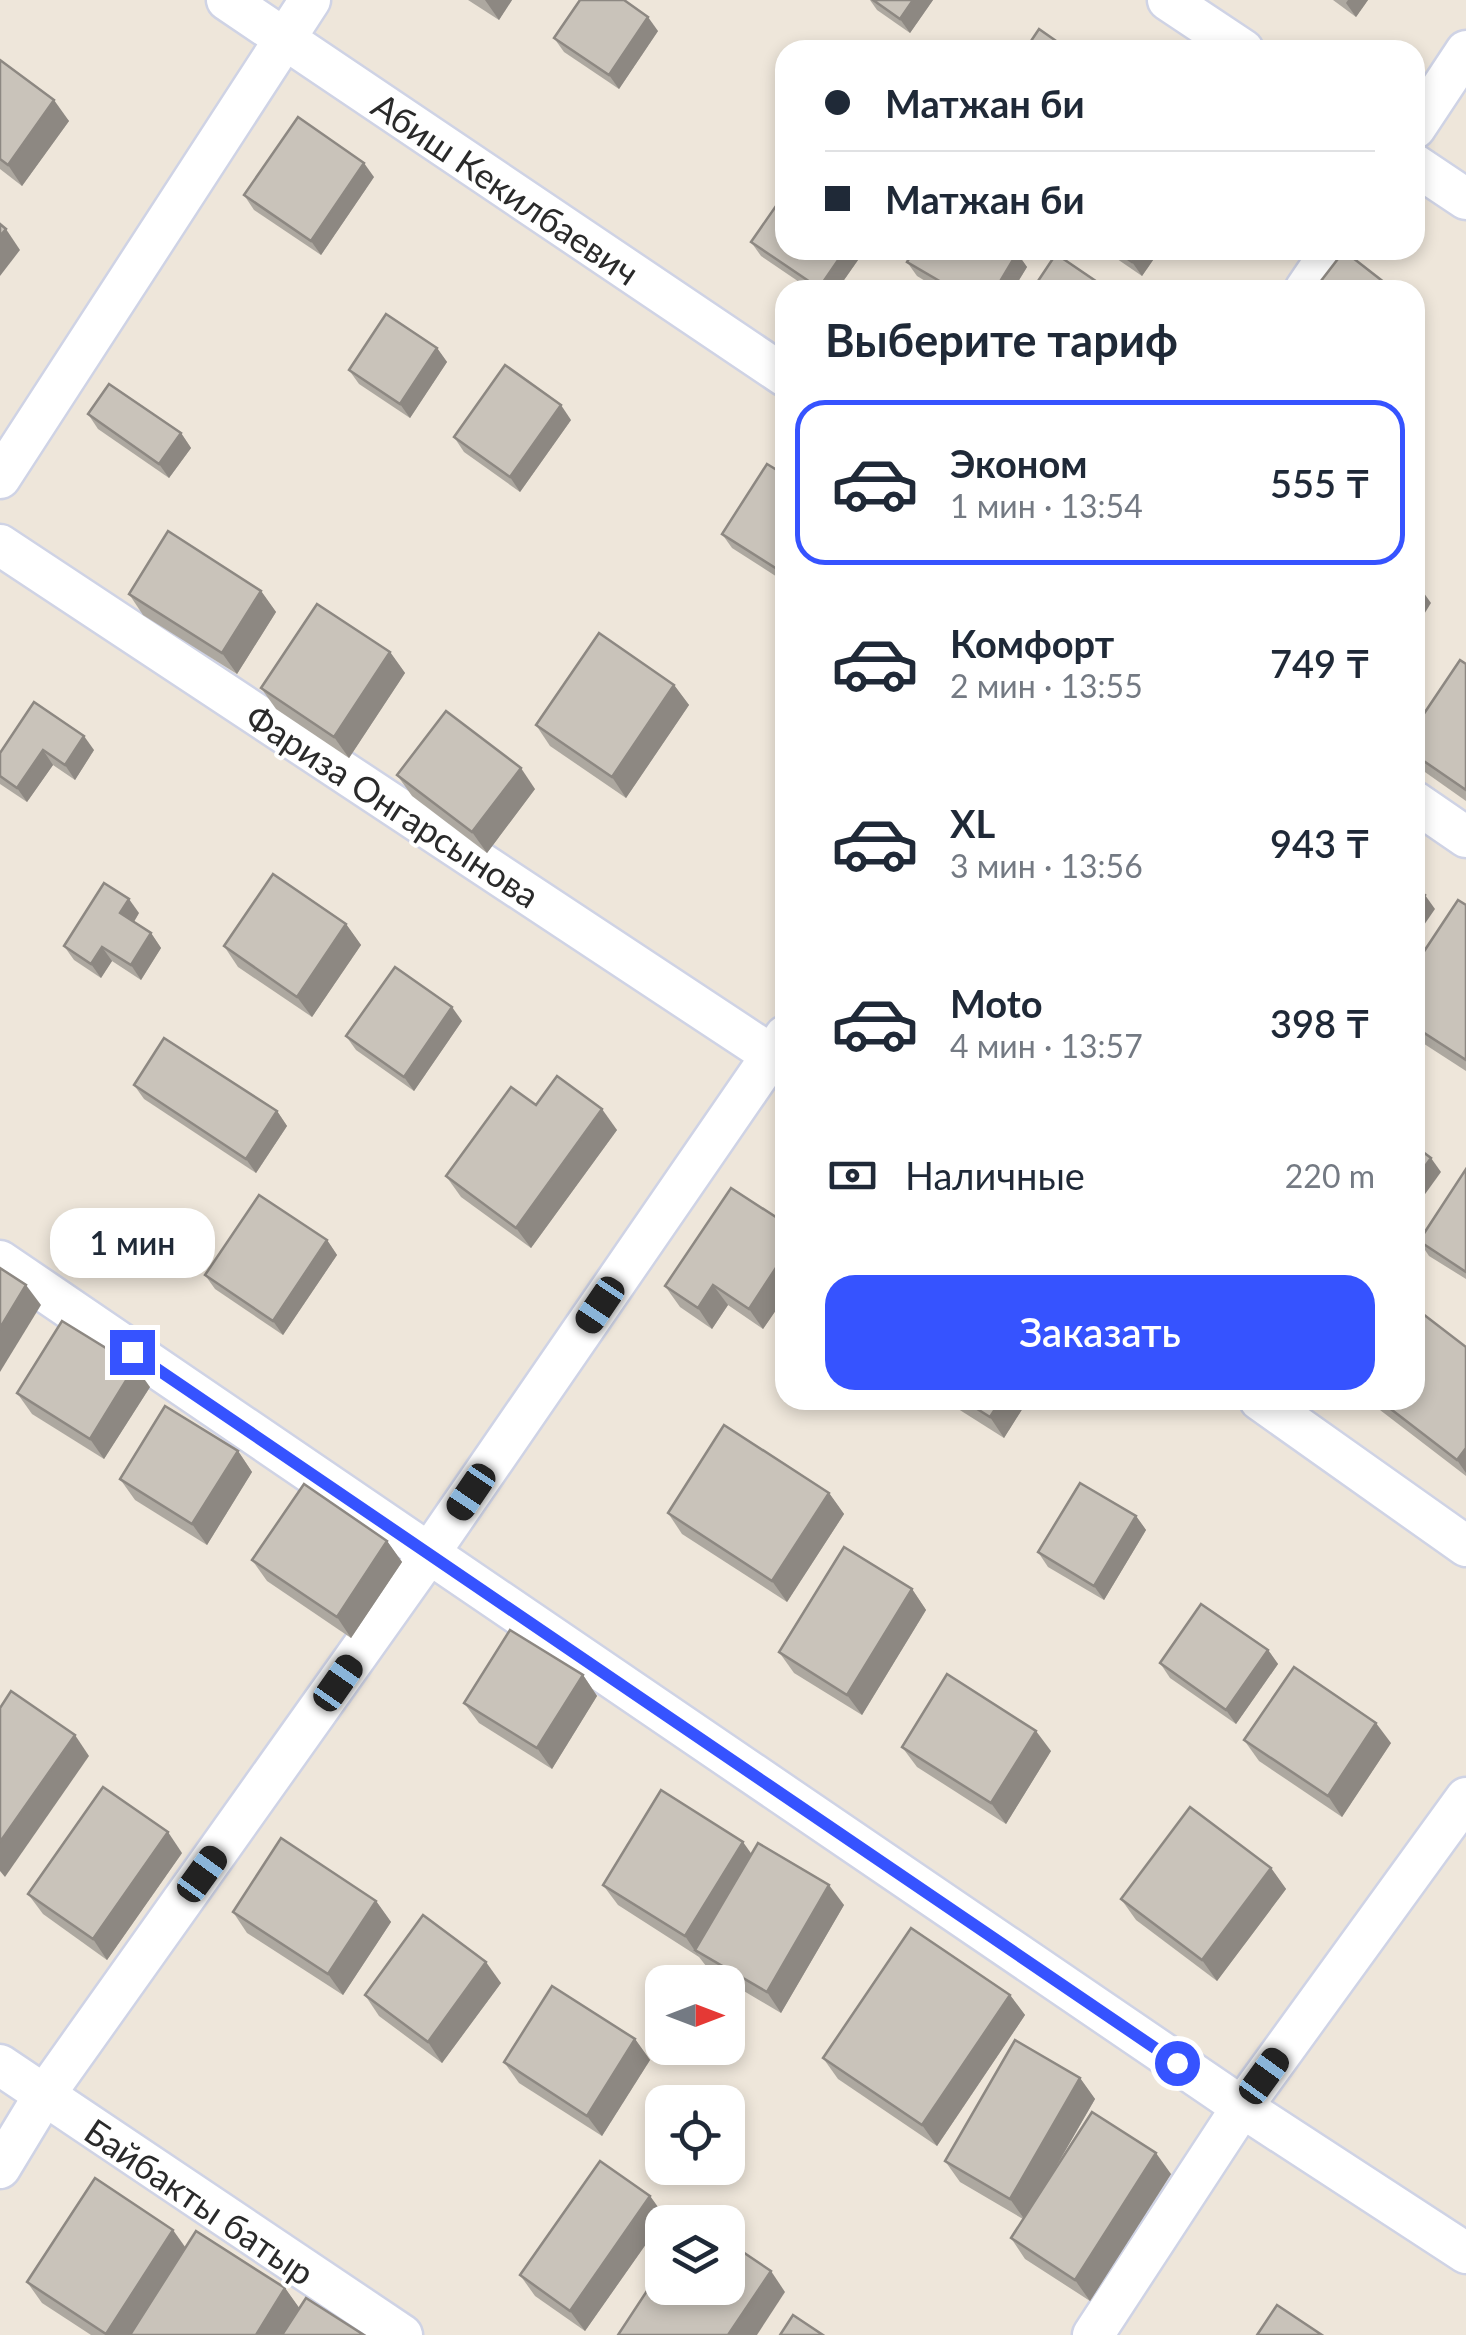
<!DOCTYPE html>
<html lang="ru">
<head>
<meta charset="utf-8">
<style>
  body { margin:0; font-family:Lato,sans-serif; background:#f6f6f7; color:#1f2937; height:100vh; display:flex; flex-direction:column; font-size:38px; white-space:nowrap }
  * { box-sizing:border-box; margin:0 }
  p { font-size:32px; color:#747a83 }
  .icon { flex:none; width:55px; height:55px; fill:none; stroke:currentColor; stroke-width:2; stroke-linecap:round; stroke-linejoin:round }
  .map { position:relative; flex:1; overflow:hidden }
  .drawer { position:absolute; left:775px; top:280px; width:650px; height:1130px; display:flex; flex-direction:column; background:#fff; border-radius:30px; box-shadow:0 5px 15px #0003 }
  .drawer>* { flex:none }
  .hud { position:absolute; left:775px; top:40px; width:650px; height:220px; border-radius:30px; box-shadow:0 5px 15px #0003; display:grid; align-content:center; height:220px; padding:0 50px; background:#fff }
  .needle { width:65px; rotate:90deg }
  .buttons { position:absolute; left:645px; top:1965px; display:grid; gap:20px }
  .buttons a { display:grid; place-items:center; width:100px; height:100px; border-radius:20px; background:#fff; box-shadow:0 5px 15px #0003; font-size:50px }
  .end { position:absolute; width:45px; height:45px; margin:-22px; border:12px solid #3653ff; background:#fff; box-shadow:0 0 0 5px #fff }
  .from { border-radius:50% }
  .bubble { position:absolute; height:70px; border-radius:30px; background:#fff; box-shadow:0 5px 15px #0003; font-size:32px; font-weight:600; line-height:70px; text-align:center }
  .car { position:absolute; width:30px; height:60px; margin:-30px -15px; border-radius:12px; box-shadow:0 0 8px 2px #0007; background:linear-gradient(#222 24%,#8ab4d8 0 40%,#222 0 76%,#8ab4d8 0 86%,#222 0) }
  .hud b { display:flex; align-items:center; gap:35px; height:95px; font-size:38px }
  .hud b+b { border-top:2px solid #e0e1e3 }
  .hud i { width:25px; height:25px; background:#1f2937 }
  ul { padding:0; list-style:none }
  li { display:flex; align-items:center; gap:30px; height:165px; margin:0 20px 15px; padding:0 30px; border:5px solid transparent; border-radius:30px }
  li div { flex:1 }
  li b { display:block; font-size:38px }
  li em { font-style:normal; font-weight:600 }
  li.selected { border-color:#3653ff }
  li>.icon { width:90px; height:90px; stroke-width:1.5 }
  h2 { padding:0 50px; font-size:45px; line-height:120px }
  .pay { display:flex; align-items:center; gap:25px; height:110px; padding:0 50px; font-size:38px }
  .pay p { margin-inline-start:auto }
  .button { display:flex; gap:20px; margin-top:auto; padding:20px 50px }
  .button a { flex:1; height:115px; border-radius:30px; background:#3653ff; color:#fff; font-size:40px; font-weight:600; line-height:115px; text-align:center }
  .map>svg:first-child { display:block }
</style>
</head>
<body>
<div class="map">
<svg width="1466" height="2335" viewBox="0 0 1466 2335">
  <rect width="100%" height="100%" fill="#eee6da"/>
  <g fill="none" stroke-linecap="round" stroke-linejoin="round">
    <defs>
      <g id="street">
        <path d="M227,0L785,376"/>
        <path d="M1168,0L1243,50"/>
        <path d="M1415,128L1466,51"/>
        <path d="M1415,165L1466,199"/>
        <path d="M1305,290L1332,250"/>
        <path d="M0,478L310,0"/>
        <path d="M0,545L785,1064"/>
        <path d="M1415,802L1466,837"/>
        <path d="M0,1261L1242,2107L1466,2253"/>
        <path d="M1260,1400L1466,1546"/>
        <path d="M0,2065L402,2335"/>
        <path d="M0,2168L43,2097L428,1555L785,1036"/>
        <path d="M1093,2335L1242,2107L1466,1798"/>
      </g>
    </defs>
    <use href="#street" stroke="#cfd3e5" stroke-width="45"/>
    <use href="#street" stroke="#fff" stroke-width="40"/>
  </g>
  <g fill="#ada8a0">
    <path d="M468,0H512L499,20Z"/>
    <path d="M870,0H933L910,33L877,10Z"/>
    <path d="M1333,0H1368L1356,17Z"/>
    <path d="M658,31L619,89L564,52L554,38Z"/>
    <path d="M0,60L69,121L22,186L0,169Z"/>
    <path d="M374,177L321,255L254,210L244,195Z"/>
    <path d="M751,242L865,250L837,290H811L761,256Z"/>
    <path d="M1104,250H1160L1142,276Z"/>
    <path d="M1017,253L1027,267L1013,290H940L917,276L907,262Z"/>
    <path d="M437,348L447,362L410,418L359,384L349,370Z"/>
    <path d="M88,414L181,433L191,448L169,478L98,429Z"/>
    <path d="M571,420L520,492L464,452L454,437Z"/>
    <path d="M785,475V582L732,548L722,534Z"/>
    <path d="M261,591L276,612L237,674L143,615L129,594Z"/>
    <path d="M390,652L405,673L349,758L276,709L261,688Z"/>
    <path d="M1466,664V801L1415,765V727Z"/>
    <path d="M674,685L689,705L626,798L550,746L536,725Z"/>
    <path d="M94,750L75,780L53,765L27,802L0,784V753Z"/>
    <path d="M397,775L535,789L487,853L412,796Z"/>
    <path d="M1466,905V1071L1415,1038V965Z"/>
    <path d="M139,913L134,922L151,933L161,948L141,980L112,961L101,978L74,960L64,946Z"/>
    <path d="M346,924L361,945L312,1017L238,967L224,946Z"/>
    <path d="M462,1021L414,1091L356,1050L346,1036Z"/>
    <path d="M134,1085L277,1111L287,1126L256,1173L144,1099Z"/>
    <path d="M536,1105L617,1130L531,1248L461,1197L446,1176Z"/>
    <path d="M1466,1169V1279L1429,1256L1419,1241Z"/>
    <path d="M785,1223V1297L763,1329L728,1305L712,1329L680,1307L665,1286Z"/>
    <path d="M327,1240L337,1255L283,1335L215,1289L205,1275Z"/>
    <path d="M1466,1347V1476L1380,1410L1373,1400H1379Z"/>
    <path d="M150,1387L104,1459L32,1414L17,1393Z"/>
    <path d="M944,1400H1028L1004,1438Z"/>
    <path d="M238,1451L252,1472L207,1545L135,1500L120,1479Z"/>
    <path d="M829,1493L844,1514L787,1602L682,1534L668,1513Z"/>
    <path d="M1136,1516L1146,1530L1104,1600L1048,1567L1038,1552Z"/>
    <path d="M387,1541L402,1562L351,1638L267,1581L252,1560Z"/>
    <path d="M912,1589L926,1610L862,1715L794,1673L779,1652Z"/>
    <path d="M1268,1650L1278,1664L1236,1724L1170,1678L1160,1663Z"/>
    <path d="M583,1675L597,1696L552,1769L479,1723L464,1703Z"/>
    <path d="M1244,1740L1391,1743L1342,1817L1259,1761Z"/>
    <path d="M902,1747L1051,1751L1006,1824L917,1767Z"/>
    <path d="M182,1853L107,1960L43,1914L28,1894Z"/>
    <path d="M751,1853L844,1905L781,2013L710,1971L699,1957L618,1905L603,1885Z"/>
    <path d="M1271,1868L1286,1889L1217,1981L1136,1920L1121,1899Z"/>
    <path d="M376,1901L391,1922L343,1995L247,1933L233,1912Z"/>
    <path d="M501,1983L442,2063L379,2016L365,1995Z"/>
    <path d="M1010,1995L1025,2015L937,2146L838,2079L823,2058Z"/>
    <path d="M635,2039L650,2060L602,2136L519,2083L504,2062Z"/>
    <path d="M1080,2078L1095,2099L1048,2181L1171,2174L1090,2301L1025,2259L1011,2238L1023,2219L960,2182L945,2161Z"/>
    <path d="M650,2196L665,2217L585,2331L535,2296L520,2275Z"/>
    <path d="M186,2247L285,2288L299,2308L364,2335H91L42,2303L27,2282Z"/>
  </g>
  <g fill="#8d8882">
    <path d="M485,0H512L499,20Z"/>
    <path d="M913,0H933L910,33L900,19Z"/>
    <path d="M1348,0H1368L1356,17L1346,3Z"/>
    <path d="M648,17L658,31L619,89L609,75Z"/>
    <path d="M54,100L69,121L22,186L8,165Z"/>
    <path d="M364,163L374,177L321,255L311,241Z"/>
    <path d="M6,229L20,250L0,276V236Z"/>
    <path d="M845,250H865L837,290H820L819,288Z"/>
    <path d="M1140,250H1160L1142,276L1132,262Z"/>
    <path d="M1017,253L1027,267L1013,290H995Z"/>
    <path d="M437,348L447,362L410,418L400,404Z"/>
    <path d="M561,405L571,420L520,492L510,477Z"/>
    <path d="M181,433L191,448L169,478L159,464Z"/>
    <path d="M1421,589L1431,603L1415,629V598Z"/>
    <path d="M261,591L276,612L237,674L222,653Z"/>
    <path d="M390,652L405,673L349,758L334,737Z"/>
    <path d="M674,685L689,705L626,798L612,777Z"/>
    <path d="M84,736L94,750L75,780L65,765Z"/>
    <path d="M43,750L53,765L27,802L17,788Z"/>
    <path d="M521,768L535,789L487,853L472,832Z"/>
    <path d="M1425,895L1435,909L1415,938V909Z"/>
    <path d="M129,899L139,913L130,928L120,913Z"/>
    <path d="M346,924L361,945L312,1017L297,997Z"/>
    <path d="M151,933L161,948L141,980L131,965Z"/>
    <path d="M102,947L112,961L101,978L91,964Z"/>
    <path d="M452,1007L462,1021L414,1091L404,1077Z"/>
    <path d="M602,1109L617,1130L531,1248L516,1228Z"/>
    <path d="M277,1111L287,1126L256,1173L246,1159Z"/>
    <path d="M1431,1158L1441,1172L1415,1208V1180Z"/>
    <path d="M327,1240L337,1255L283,1335L273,1321Z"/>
    <path d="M785,1254V1297L763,1329L749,1309Z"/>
    <path d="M26,1285L41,1305L0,1372V1328Z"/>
    <path d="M713,1285L728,1305L712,1329L698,1308Z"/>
    <path d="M135,1366L150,1387L104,1459L90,1439Z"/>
    <path d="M1001,1400H1028L1004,1438L990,1417Z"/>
    <path d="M1466,1448V1473L1457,1460Z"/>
    <path d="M238,1451L252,1472L207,1545L192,1524Z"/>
    <path d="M829,1493L844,1514L787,1602L772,1581Z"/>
    <path d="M1136,1516L1146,1530L1104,1600L1094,1586Z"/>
    <path d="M387,1541L402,1562L351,1638L337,1617Z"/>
    <path d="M912,1589L926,1610L862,1715L847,1695Z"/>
    <path d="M1268,1650L1278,1664L1236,1724L1226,1710Z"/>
    <path d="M583,1675L597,1696L552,1769L537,1748Z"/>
    <path d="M1376,1723L1391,1743L1342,1817L1328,1796Z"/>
    <path d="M1036,1731L1051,1751L1006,1824L991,1803Z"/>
    <path d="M75,1735L89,1756L5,1877L0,1871V1842Z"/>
    <path d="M168,1832L182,1853L107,1960L93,1939Z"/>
    <path d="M743,1842L758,1863L695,1950L699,1957L685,1936Z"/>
    <path d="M1271,1868L1286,1889L1217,1981L1202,1960Z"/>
    <path d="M829,1885L844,1905L781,2013L767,1992Z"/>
    <path d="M376,1901L391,1922L343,1995L328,1974Z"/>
    <path d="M486,1962L501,1983L442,2063L428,2042Z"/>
    <path d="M1010,1995L1025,2015L937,2146L922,2125Z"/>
    <path d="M635,2039L650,2060L602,2136L587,2116Z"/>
    <path d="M1080,2078L1095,2099L1025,2220L1010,2199Z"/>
    <path d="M1156,2153L1171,2174L1090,2301L1075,2280Z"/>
    <path d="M650,2196L665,2217L585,2331L570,2311Z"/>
    <path d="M173,2230L188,2251L133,2335H107L106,2334Z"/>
    <path d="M771,2271L785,2292L757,2335H728Z"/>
    <path d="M285,2288L300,2309L284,2335H256Z"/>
  </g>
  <g fill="#c9c3ba" stroke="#8d8882" stroke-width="2.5">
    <path d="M580,0H624L648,17L609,75L554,38Z"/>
    <path d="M873,0H913L900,19Z"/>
    <path d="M1039,29L1069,50H1025Z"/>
    <path d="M0,60L54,100L8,165L0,159Z"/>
    <path d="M298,117L364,163L311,241L244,195Z"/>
    <path d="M785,193V250H845L819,288L751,242Z"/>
    <path d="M0,224L6,229L0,236Z"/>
    <path d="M914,250H1011L1017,253L995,290H955L907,262Z"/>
    <path d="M1115,250H1140L1132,262Z"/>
    <path d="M1344,251L1385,283L1379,290H1314Z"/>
    <path d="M1056,254L1109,290H1032Z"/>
    <path d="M386,314L437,348L400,404L349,370Z"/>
    <path d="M505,365L561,405L510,477L454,437Z"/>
    <path d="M109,384L181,433L159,464L88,414Z"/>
    <path d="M767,464L785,475V574L722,534Z"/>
    <path d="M168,531L261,591L222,653L129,594Z"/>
    <path d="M1415,585L1421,589L1415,598Z"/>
    <path d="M317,604L390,652L334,737L261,688Z"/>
    <path d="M599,633L674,685L612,777L536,725Z"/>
    <path d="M1460,660L1466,664V790L1415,755V727Z"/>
    <path d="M34,702L84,736L65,765L43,750L17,788L0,776V753Z"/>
    <path d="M446,711L521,768L472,832L397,775Z"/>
    <path d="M785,786V798L779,794Z"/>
    <path d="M273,874L346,924L297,997L224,946Z"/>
    <path d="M104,883L129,899L120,913L151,933L131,965L102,947L91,964L64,946Z"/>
    <path d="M1415,888L1425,895L1415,909Z"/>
    <path d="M1458,900L1466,905V1060L1415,1027V965Z"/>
    <path d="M395,967L452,1007L404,1077L346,1036Z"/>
    <path d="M164,1038L277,1111L246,1159L134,1085Z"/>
    <path d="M557,1076L602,1109L516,1228L446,1176L511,1087L536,1105Z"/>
    <path d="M1415,1146L1431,1158L1415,1180Z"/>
    <path d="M1466,1169V1272L1419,1241Z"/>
    <path d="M731,1188L785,1223V1254L749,1309L713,1285L698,1308L665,1286Z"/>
    <path d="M259,1195L327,1240L273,1321L205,1275Z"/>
    <path d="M0,1268L26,1285L0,1328Z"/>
    <path d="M1423,1314L1466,1347V1448L1457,1460L1379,1400H1415V1325Z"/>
    <path d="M62,1321L135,1366L90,1439L17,1393Z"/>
    <path d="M963,1400H1001L990,1417Z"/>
    <path d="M165,1406L238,1451L192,1524L120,1479Z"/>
    <path d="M724,1425L829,1493L772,1581L668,1513Z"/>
    <path d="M1080,1483L1136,1516L1094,1586L1038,1552Z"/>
    <path d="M304,1484L387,1541L337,1617L252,1560Z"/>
    <path d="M844,1547L912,1589L847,1695L779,1652Z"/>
    <path d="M1201,1604L1268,1650L1226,1710L1160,1663Z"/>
    <path d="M510,1630L583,1675L537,1748L464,1703Z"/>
    <path d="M1294,1667L1376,1723L1328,1796L1244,1740Z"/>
    <path d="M947,1674L1036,1731L991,1803L902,1747Z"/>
    <path d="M11,1691L75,1735L0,1842V1708Z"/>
    <path d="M103,1787L168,1832L93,1939L28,1894Z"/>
    <path d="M661,1790L743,1842L685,1936L603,1885Z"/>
    <path d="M1190,1807L1271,1868L1202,1960L1121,1899Z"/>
    <path d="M281,1838L376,1901L328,1974L233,1912Z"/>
    <path d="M758,1843L829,1885L767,1992L695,1950Z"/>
    <path d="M423,1915L486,1962L428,2042L365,1995Z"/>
    <path d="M911,1928L1010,1995L922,2125L823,2058Z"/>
    <path d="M552,1986L635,2039L587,2116L504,2062Z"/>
    <path d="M1015,2040L1080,2078L1010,2199L945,2161Z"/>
    <path d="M1092,2112L1156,2153L1075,2280L1011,2238Z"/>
    <path d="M600,2161L650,2196L570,2311L520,2275Z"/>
    <path d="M95,2178L173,2230L106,2334L27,2282Z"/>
    <path d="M196,2231L285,2288L256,2335H130Z"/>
    <path d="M728,2242L771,2271L728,2335H618L662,2268V2288H728Z"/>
    <path d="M306,2298L364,2335H282Z"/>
    <path d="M1277,2305L1322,2335H1257Z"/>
    <path d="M793,2315L823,2335H780Z"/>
  </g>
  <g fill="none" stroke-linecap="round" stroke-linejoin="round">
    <path stroke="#3653ff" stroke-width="12" d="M132,1352L1177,2063"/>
  </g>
  <g text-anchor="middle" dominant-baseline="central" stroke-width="8" stroke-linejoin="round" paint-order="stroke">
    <g font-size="35" fill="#2a2a2a" stroke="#fff">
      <text transform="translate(506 188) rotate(34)">Абиш Кекилбаевич</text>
      <text transform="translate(393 805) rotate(33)">Фариза Онгарсынова</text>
      <text transform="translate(200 2201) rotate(34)">Байбакты батыр</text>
    </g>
  </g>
</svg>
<div class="buttons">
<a><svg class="needle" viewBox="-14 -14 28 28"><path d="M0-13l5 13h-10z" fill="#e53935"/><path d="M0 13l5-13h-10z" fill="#747a83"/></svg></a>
<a><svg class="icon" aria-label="locate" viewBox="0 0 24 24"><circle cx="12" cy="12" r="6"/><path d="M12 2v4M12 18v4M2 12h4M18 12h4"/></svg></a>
<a><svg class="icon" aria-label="layers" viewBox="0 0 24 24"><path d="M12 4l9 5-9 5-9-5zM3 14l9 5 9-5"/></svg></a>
</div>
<i class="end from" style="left:1177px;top:2063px"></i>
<i class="end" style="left:132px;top:1352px"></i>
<div class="bubble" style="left:50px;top:1208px;width:165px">1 мин</div>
<i class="car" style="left:600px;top:1305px;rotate:214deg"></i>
<i class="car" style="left:471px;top:1492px;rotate:214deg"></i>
<i class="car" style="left:338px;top:1683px;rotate:35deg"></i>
<i class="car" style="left:202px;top:1874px;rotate:36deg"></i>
<i class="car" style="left:1264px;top:2076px;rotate:36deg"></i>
<div class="hud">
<b><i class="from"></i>Матжан би</b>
<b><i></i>Матжан би</b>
</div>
<section class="drawer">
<h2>Выберите тариф</h2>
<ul>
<li class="selected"><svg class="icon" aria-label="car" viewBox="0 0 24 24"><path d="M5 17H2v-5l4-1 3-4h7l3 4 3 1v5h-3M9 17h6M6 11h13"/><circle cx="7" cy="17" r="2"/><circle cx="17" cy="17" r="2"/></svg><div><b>Эконом</b><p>1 мин · 13:54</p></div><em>555 ₸</em></li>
<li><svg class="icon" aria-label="car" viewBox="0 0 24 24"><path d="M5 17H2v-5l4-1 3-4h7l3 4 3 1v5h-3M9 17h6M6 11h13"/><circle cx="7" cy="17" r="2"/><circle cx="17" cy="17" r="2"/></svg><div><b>Комфорт</b><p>2 мин · 13:55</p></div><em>749 ₸</em></li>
<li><svg class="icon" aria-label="car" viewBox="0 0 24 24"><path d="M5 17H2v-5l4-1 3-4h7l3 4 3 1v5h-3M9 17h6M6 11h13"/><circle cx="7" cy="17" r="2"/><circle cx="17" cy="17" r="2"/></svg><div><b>XL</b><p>3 мин · 13:56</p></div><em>943 ₸</em></li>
<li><svg class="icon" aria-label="car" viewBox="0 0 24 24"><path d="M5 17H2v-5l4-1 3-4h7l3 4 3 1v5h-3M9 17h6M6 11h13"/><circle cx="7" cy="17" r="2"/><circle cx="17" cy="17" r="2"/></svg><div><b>Moto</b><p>4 мин · 13:57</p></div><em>398 ₸</em></li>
</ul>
<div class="pay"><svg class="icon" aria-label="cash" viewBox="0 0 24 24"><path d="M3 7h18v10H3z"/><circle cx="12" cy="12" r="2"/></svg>Наличные<p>220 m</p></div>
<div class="button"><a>Заказать</a></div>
</section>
</div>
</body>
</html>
